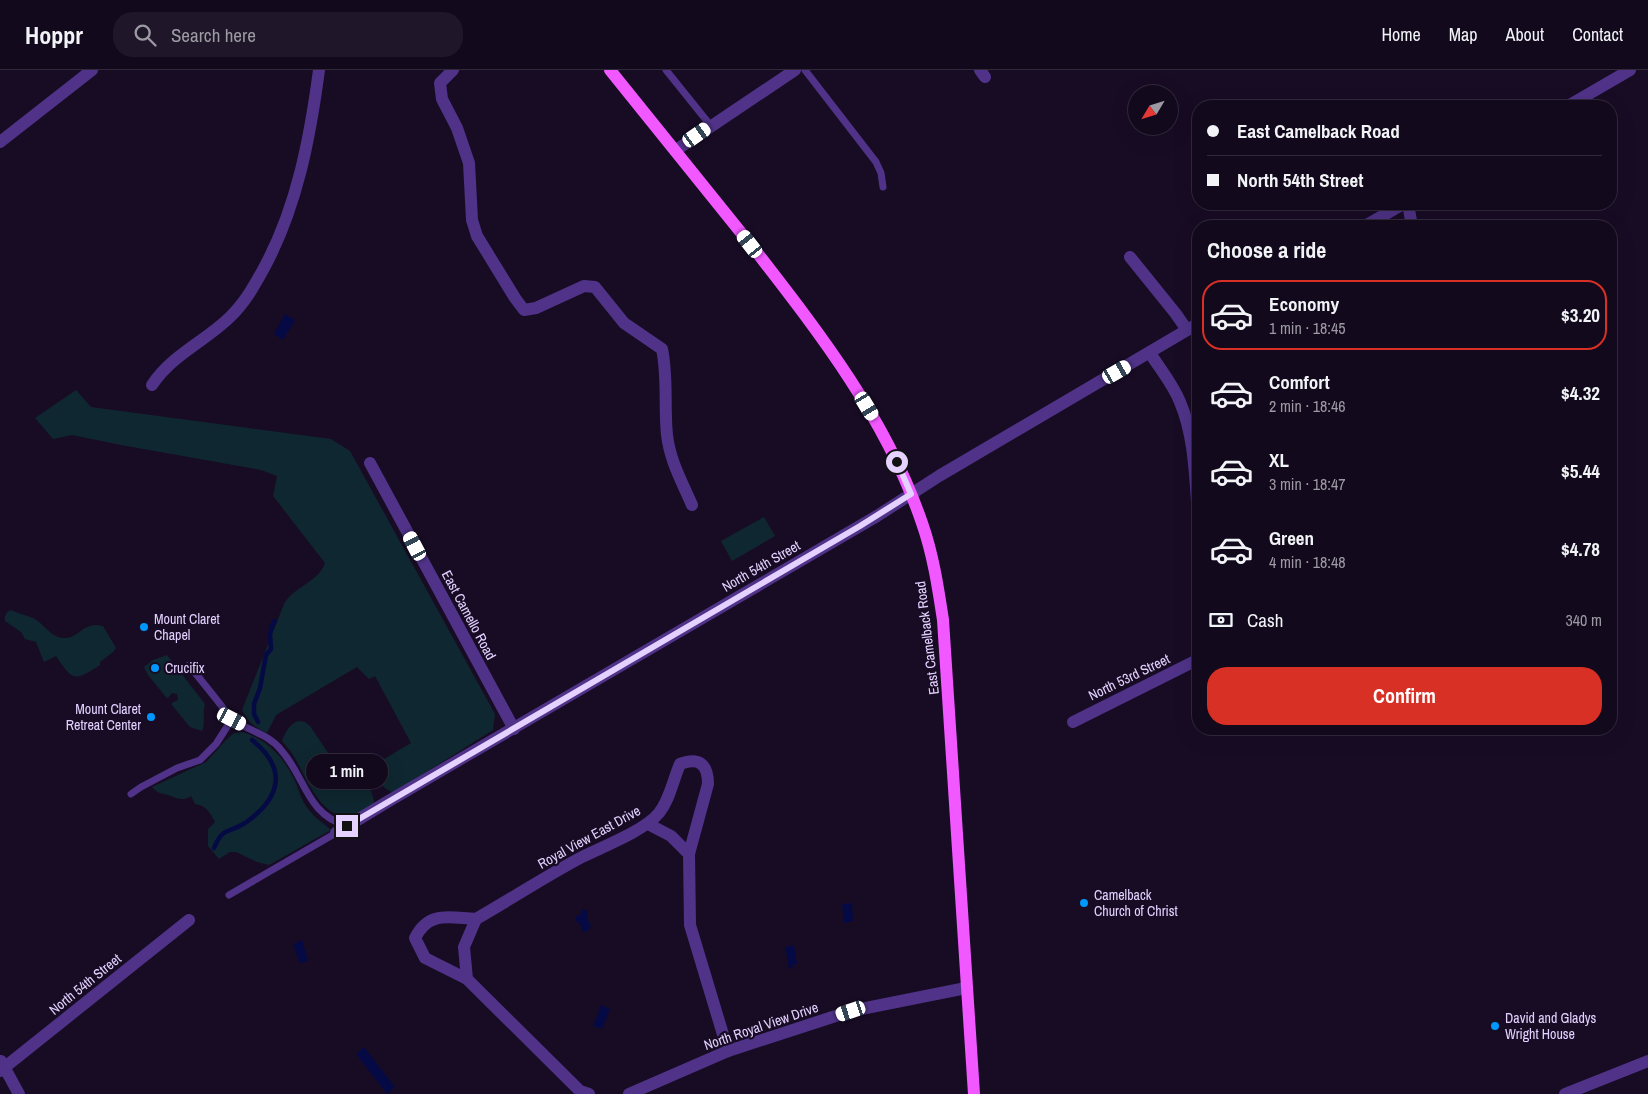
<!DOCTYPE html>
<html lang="en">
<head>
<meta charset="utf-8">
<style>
  body { margin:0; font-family:"Archivo Narrow",sans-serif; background:#1f1729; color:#f1f3f6; height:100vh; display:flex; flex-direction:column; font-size:19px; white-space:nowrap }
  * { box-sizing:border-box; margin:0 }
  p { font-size:16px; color:#9c9aa3 }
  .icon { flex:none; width:28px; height:28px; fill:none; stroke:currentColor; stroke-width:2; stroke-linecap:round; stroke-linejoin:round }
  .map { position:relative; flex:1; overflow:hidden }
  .sheet { position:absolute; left:1192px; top:150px; width:425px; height:515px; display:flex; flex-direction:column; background:#12091c; border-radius:20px; box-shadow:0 5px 20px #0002,0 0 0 1px #312a3b }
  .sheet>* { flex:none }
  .hud { position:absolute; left:1192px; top:30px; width:425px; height:110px; border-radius:20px; box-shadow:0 5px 20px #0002,0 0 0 1px #312a3b; display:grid; align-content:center; height:110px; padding:0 15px; background:#12091c }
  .needle { width:32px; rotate:232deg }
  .tools { position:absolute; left:1128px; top:15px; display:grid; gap:10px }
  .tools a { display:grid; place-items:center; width:50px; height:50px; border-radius:50%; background:#12091c; box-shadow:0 5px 20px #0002,0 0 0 1px #312a3b; font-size:25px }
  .end { position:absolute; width:22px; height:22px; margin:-11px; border:6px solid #e4d1ff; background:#111; box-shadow:0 0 0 2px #111 }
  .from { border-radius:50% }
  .bubble { position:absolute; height:35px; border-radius:18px; background:#12091c; box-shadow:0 5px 20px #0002,0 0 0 1px #312a3b; font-size:16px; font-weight:700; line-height:35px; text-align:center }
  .car { position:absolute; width:15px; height:30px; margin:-15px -8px; border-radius:6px; box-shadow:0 0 4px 1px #0007; background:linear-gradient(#fff 24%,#345 0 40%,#fff 0 76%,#345 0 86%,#fff 0) }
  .hud b { display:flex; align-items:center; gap:18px; height:48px; font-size:19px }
  .hud b+b { border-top:1px solid #312a3b }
  .hud i { width:12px; height:12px; background:#f1f3f6 }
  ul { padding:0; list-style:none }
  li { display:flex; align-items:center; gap:15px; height:70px; margin:0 10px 8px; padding:0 5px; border:2px solid transparent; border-radius:20px }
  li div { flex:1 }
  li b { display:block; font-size:19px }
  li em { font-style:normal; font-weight:700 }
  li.current { border-color:#d93025 }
  li>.icon { width:45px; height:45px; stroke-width:1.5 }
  h2 { padding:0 15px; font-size:22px; line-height:60px }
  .pay { display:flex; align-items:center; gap:12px; height:55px; padding:0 15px; font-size:19px }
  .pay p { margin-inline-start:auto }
  .button { display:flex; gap:10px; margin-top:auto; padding:10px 15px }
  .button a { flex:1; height:58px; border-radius:20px; background:#d93025; color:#fff; font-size:20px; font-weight:700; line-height:58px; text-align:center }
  header { display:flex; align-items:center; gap:30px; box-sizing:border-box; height:70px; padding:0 25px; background:#12091c; border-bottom:1px solid #312a3b }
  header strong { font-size:24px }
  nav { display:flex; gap:28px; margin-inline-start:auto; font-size:18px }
  .search { width:350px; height:45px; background:#1f1729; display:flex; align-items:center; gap:12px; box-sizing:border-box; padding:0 18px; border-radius:20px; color:#9c9aa3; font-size:19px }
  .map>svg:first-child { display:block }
</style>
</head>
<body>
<header>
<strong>Hoppr</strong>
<div class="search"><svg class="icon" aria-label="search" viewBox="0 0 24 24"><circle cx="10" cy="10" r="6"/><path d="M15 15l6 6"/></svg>Search here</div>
<nav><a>Home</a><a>Map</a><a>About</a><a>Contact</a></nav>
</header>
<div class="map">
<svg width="1648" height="1024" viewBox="0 0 1648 1024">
  <rect width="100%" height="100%" fill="#180c25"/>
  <g fill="#0f2730">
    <path d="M76,320L91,337L331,369L350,381L495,644L493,660L393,723C382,717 372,709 374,695L411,673L375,606L369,609L357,597L276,645L267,663C255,658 248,652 242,640L284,534C293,517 319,512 325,493L273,426L277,406L261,400L121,375L72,365L53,369L35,348Z"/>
    <path d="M764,447L775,466L732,491L721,471Z"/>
    <path d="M10,540C17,543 26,545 33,548C45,554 51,569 66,568C80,567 84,551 103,556L116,578L113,582L100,592V595C74,612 73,611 56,586L44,592L36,572L25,569L21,562L5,551C4,546 6,543 10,540Z"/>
    <path d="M167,585L205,634C202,643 206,653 202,661L190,657L172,635V633L178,630L177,624L172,623L168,628L166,627L148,605L144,597L153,590Z"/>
    <path d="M299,651L305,652L310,656L345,708L349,706C362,712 373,716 374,733C368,737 361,743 354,745C322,755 304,702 292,683C289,679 285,675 282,671C285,663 290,653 299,651Z"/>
    <path d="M243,662C266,670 282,685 293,707C298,716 300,727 306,736C312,746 322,752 331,760L269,795L257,792L236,782H230L219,789L208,776V759L215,752C210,743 206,735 195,734L191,726C183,731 179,729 171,726C162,723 158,724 152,717L206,692L226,670L234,663Z"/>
  </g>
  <g fill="#050a45">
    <path d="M285,244L295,250L283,270L274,264Z"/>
    <path d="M852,833L853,851L844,853L842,834Z"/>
    <path d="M582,839L588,841L587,848L591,856L588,861L583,862L581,856L575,849V847L581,844Z"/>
    <path d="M301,870H302L308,891L300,893L293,875Z"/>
    <path d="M794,875L797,894L792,895L793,898L789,899L785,877Z"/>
    <path d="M601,935L610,939L602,959L593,956Z"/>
    <path d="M364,977L395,1017L387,1024L356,984Z"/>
  </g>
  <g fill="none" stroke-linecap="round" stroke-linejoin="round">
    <g stroke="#050a45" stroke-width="4.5">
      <path d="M258,652L254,644V634L260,618L266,585L271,579L270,564L272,556L275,551"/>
      <path d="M214,778C223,756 228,764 245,753C281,728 288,699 252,670"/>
    </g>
    <g stroke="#503388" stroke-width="7">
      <path d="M666,0L711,56"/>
      <path d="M805,0L876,92L881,103L883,117"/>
      <path d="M189,595C199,608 210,621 220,634C224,639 228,646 232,649C248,661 269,664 281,680C306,708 306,744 347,756"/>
      <path d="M131,724L141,717L177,698L200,690L216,674L232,649"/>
      <path d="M229,825L336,763"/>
    </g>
    <g stroke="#503388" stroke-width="12">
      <path d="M453,0L440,13L442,29L457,58L469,93L472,150L477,166L515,228L524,240L536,238L584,216L595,217L624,253L662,279C668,307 664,336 667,365C670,391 682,412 692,435"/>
      <path d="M980,0L985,7"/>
      <path d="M1568,36L1630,0"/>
      <path d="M0,72L92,0"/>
      <path d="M676,80L795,0"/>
      <path d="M1408,134L1412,156"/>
      <path d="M1365,156L1403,134"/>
      <path d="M1130,187L1176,244L1187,260"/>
      <path d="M1150,283C1160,299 1173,314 1180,332C1196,369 1195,417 1199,456"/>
      <path d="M152,315C172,285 204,272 229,248C245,233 254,216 264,198C297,137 310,68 319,0"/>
      <path d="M370,393L514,659"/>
      <path d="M1073,652L1199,589"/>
      <path d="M648,754L671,766L689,784"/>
      <path d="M336,763L387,732L877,446L939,406L1199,253"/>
      <path d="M476,849C511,829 546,806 582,787C604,776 644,761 659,743C670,729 673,710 680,694C699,687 708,694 708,714L689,784L690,855L728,981"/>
      <path d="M476,849L464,877L467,909L580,1021L589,1024"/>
      <path d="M467,909L425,888L415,868C429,840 450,848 476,849"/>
      <path d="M1,991L19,1024"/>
      <path d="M0,1001L189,850"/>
      <path d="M629,1024L728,981L851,941L966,918"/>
      <path d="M1565,1024L1648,991"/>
    </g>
    <path stroke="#f258ff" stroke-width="12" d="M610,0C659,60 707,120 755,180C821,265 887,350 922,453C933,484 938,517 943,550L974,1024"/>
  </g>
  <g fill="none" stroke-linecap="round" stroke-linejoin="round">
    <path stroke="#e4d1ff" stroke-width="6" d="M347,756L860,456L911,424L897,392"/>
  </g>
  <g fill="#0097fc" stroke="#180c25" stroke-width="2">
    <circle cx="144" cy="557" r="5"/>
    <circle cx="155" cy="598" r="5"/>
    <circle cx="151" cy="647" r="5"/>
    <circle cx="1084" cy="833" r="5"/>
    <circle cx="1495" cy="956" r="5"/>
  </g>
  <g text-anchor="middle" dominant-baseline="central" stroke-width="4.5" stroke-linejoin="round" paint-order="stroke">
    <g font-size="14" fill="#e4d1ff" stroke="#180c25">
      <text transform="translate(761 496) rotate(-30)">North 54th Street</text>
      <text transform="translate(469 545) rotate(62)">East Camello Road</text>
      <text transform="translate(927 568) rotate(-97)">East Camelback Road</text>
      <text transform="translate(1129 607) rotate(-26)">North 53rd Street</text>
      <text transform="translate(589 767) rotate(-29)">Royal View East Drive</text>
      <text transform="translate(85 914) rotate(-39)">North 54th Street</text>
      <text transform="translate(761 956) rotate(-19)">North Royal View Drive</text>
    </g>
    <g font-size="14" fill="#e4d1ff" stroke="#180c25" text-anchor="start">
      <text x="154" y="549">Mount Claret<tspan x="154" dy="16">Chapel</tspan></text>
      <text x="165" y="598">Crucifix</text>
      <text x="141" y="639" text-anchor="end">Mount Claret<tspan x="141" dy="16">Retreat Center</tspan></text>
      <text x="1094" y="825">Camelback<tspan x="1094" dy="16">Church of Christ</tspan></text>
      <text x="1505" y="948">David and Gladys<tspan x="1505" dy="16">Wright House</tspan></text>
    </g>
  </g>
</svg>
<div class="tools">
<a><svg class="needle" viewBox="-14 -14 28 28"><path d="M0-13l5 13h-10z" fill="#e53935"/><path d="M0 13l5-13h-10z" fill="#9c9aa3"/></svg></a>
</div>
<i class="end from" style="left:897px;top:392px"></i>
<i class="end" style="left:347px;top:756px"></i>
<div class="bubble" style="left:306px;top:684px;width:82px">1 min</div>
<i class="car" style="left:697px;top:65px;rotate:55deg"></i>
<i class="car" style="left:750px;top:174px;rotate:322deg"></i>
<i class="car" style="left:1117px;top:302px;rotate:60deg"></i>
<i class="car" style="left:867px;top:336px;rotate:149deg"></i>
<i class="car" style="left:415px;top:476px;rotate:332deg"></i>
<i class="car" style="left:232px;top:649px;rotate:117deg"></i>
<i class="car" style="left:851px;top:941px;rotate:252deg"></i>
<div class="hud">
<b><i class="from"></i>East Camelback Road</b>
<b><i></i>North 54th Street</b>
</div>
<section class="sheet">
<h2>Choose a ride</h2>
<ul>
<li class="current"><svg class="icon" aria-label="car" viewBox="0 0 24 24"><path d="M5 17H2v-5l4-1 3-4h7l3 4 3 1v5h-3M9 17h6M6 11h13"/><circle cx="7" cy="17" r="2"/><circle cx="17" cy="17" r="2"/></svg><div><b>Economy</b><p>1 min · 18:45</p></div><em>$3.20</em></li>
<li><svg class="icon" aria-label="car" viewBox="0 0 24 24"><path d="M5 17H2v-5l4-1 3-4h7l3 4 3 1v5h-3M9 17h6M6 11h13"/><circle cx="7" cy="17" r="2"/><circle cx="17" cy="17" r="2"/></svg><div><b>Comfort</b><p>2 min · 18:46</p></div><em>$4.32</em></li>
<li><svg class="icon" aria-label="car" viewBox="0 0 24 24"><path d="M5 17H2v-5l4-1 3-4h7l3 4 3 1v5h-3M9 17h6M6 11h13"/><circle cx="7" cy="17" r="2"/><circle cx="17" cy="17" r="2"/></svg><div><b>XL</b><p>3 min · 18:47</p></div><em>$5.44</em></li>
<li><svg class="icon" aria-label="car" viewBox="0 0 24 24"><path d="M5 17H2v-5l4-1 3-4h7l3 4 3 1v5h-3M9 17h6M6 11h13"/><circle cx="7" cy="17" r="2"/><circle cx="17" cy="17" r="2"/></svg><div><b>Green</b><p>4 min · 18:48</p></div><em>$4.78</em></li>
</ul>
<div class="pay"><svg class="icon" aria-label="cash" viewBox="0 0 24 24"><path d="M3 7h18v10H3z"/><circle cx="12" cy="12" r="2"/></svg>Cash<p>340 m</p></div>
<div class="button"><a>Confirm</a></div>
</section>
</div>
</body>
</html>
